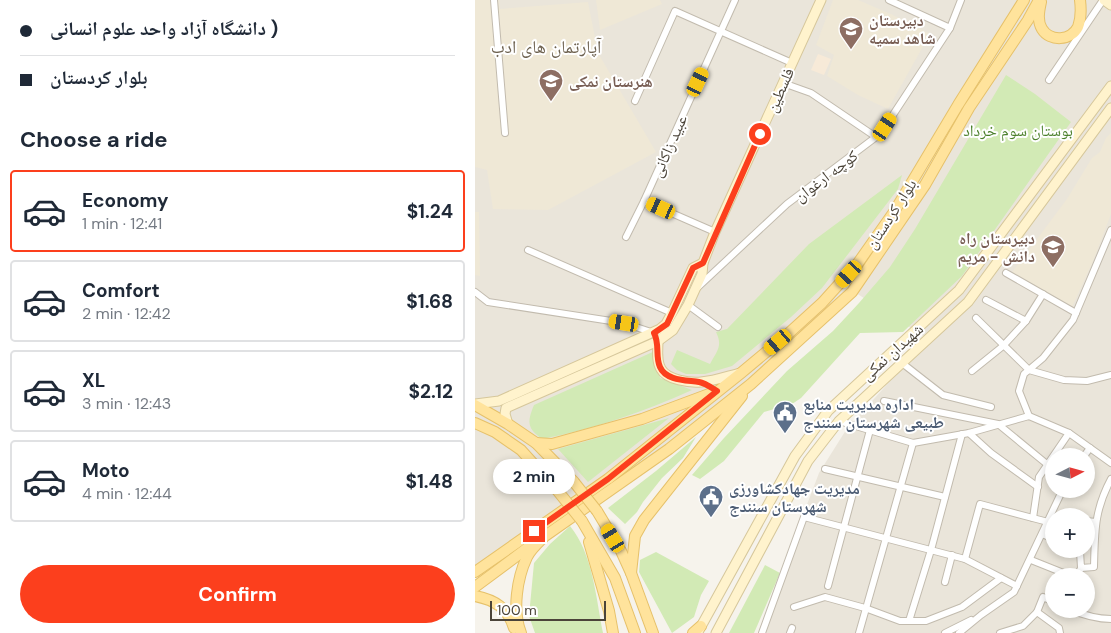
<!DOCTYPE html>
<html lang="en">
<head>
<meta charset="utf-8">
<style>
  body { margin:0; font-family:"DM Sans","Noto Naskh Arabic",sans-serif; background:#f6f6f7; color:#1f2937; height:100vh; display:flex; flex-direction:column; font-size:19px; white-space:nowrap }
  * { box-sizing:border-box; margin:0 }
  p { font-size:16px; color:#747a83 }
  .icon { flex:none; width:28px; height:28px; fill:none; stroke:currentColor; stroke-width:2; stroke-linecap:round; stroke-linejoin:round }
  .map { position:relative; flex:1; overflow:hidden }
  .side { display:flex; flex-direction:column; background:#fff; width:475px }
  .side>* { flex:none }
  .top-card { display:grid; align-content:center; height:110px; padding:0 20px; background:#fff }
  .needle { width:32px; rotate:84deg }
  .fabs { position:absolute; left:570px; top:448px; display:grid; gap:10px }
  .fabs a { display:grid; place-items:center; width:50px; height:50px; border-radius:50%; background:#fff; box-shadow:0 2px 8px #0003; font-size:25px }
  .scale { position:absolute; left:15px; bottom:12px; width:116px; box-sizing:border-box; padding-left:5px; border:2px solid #4b4439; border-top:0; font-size:14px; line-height:18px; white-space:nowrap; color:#4b4439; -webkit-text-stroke:4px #fff; paint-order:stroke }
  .end { position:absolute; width:22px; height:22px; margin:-11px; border:6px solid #fc3f1d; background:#fff; box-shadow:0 0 0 2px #fff }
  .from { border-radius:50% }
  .bubble { position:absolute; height:35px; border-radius:18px; background:#fff; box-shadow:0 2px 8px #0003; font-size:16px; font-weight:700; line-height:35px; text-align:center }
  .car { position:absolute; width:15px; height:30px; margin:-15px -8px; border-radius:6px; box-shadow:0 0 4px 1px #0007; background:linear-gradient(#f5c518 24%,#345 0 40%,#f5c518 0 76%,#345 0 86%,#f5c518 0) }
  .top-card b { display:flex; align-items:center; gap:18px; height:48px; font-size:19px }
  .top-card b+b { border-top:1px solid #e0e1e3 }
  .top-card i { width:12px; height:12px; background:#1f2937 }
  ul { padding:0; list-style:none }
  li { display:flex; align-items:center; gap:15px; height:82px; margin:0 10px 8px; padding:0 10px; border:2px solid #e0e1e3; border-radius:5px }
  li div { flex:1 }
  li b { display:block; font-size:19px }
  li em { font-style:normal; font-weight:700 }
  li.on { border-color:#fc3f1d }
  li>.icon { width:45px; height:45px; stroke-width:1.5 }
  h2 { padding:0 20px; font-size:22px; line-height:60px }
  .action { display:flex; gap:10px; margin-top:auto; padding:10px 20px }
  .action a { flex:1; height:58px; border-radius:30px; background:#fc3f1d; color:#fff; font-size:20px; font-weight:700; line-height:58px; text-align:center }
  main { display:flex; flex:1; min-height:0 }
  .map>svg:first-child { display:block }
</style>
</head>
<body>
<main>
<section class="side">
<div class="top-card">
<b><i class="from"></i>دانشگاه آزاد واحد علوم انسانی )</b>
<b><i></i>بلوار کردستان</b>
</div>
<h2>Choose a ride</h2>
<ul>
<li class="on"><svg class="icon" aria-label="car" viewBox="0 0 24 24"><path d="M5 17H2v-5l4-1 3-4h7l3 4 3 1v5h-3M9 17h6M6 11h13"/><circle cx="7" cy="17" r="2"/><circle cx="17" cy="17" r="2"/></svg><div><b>Economy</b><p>1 min · 12:41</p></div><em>$1.24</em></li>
<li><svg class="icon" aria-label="car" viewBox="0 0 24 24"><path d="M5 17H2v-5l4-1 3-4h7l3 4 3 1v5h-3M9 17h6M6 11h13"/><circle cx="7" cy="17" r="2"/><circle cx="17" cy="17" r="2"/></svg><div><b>Comfort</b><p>2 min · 12:42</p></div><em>$1.68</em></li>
<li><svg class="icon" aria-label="car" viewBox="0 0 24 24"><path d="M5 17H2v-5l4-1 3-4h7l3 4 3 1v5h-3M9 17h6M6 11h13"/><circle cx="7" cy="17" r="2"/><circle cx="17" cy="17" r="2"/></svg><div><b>XL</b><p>3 min · 12:43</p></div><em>$2.12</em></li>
<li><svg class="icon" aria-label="car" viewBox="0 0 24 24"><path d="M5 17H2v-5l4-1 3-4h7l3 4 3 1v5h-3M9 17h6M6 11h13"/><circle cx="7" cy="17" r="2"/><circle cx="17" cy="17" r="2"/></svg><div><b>Moto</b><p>4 min · 12:44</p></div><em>$1.48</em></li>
</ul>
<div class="action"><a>Confirm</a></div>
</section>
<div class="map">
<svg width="636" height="633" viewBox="0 0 636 633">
  <rect width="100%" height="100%" fill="#f6f3ec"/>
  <path fill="#eae5da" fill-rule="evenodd" d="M0,0H636V633H283L344,473L371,430L453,339L381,293L308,357L107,511L0,568ZM579,456H611V489H579ZM579,516H611V549H579ZM579,576H611V609H579Z"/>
  <path fill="#f7ead8" d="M343,54L356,59L349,75L336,70Z"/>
  <g fill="#efe8d6">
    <path d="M0,0H24L25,9L113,2L123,53L181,152L73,210L18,209L12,170L0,167Z"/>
    <path d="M121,0H185L187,4L125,30Z"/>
    <path d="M358,0H383L418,15L455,34L413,109L383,95L352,76L359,55L341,45Z"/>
    <path d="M636,133V214L618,261L597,307L535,275L592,199L617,158L625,152L631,138Z"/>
    <path d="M0,212H4L5,276L0,275Z"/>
  </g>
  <g fill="#d2eab5">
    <path d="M531,75L560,94L596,122L487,276L428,332L385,333L326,398L317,404L289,412L249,461L225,479L217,475L249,438L312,371L358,331L384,303L415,267L440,229Z"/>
    <path d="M427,175L423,189L347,288L316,317L257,366L230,374H211L202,370L196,364L202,350L235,364C242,351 248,346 241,332L252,329L334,244Z"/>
    <path d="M180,351L181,363L185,378L217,390C169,412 118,429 67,439C52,428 52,422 59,405Z"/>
    <path d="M194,418L113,482L83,449Z"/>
    <path d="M221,437L208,458L187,478L168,502L162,512L150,524L133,508L181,471Z"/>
    <path d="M95,526C118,554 121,598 128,633H60L54,616L59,563L75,544Z"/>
    <path d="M181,552L234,581L226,595L219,617L197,633L164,572L165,560Z"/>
    <path d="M290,565L305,573L279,633H254Z"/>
  </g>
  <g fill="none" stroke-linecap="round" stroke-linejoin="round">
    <defs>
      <g id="street">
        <path d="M19,0L30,133"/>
        <path d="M475,28L486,0"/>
        <path d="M574,80L628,0"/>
        <path d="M308,83L336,93L401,137"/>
        <path d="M160,101L200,11L317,63"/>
        <path d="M169,201L240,232"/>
        <path d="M151,237L169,201L260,0"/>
        <path d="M53,250L197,313"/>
        <path d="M531,273L601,313"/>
        <path d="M223,287L312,204L401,137L410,127L475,28L414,0"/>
        <path d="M0,292L13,302L149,323L179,333L183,341"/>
        <path d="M511,300L551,321"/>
        <path d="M213,305L243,327"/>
        <path d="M501,318L554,370L589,380L612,381L636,375"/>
        <path d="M427,363L468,395L516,407"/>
        <path d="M497,371L528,346L551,321L568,294"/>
        <path d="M409,401L523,424L573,465"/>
        <path d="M554,416L544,391L549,374L568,358L598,320L636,230"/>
        <path d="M554,416L594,433L636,463"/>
        <path d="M364,421L438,443L494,433L554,416"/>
        <path d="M494,433L516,453L563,487"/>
        <path d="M609,456L615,448"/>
        <path d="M350,469L470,497"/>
        <path d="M558,518L564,477L594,433"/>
        <path d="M611,521L621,522"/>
        <path d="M567,534L579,539"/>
        <path d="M600,549L605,551L606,568L619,567C620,532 619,511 636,479"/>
        <path d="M490,559L505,504L573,522"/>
        <path d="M556,560L596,576"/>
        <path d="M602,576L606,568"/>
        <path d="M470,582L477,555"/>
        <path d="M611,583H612"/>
        <path d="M353,586L395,430"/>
        <path d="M319,607L350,597L390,608L425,621H451L487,607L526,578"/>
        <path d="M594,609C608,615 621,619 636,619"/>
        <path d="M562,612L568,597L579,602"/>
        <path d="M434,621L456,550L487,434"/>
        <path d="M287,633L329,517L490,559L542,586"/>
        <path d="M315,633L317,628"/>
        <path d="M384,633L438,443"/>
        <path d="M470,633L496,620"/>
        <path d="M484,633L506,615L539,592L588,489"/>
        <path d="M525,633L548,626L562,612L584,628L585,633"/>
      </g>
      <g id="secondary">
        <path d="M629,0L636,5"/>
        <path d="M183,341C183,349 181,361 186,369C192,380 215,383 226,382C239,381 253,376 265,373"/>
        <path d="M0,404L24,401L185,329L191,324L197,313L218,268L228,263"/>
        <path d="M33,424L30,414L31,408L40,404L183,341L198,330L213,305L227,274L228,263L240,232L346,0"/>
        <path d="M223,632L320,456L353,411L484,290L636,86"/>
        <path d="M241,633L333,461L364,421L493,302L636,108"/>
      </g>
      <g id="primary">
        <path d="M566,2C564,11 562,21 567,29C575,42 596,41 603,27C606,19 606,8 605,0"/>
        <path d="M0,405L33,424L61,443L99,482"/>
        <path d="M0,423L20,432L46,450L82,490"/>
        <path d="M61,443L77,444L167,419L234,394"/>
        <path d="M122,511L146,551L156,573L178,633"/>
        <path d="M107,521L140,578L160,633"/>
        <path d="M114,542L134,611L138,633"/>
        <path d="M0,572L133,479L266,373L314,333L347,303L383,263L419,212L483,105L549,0"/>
        <path d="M156,573L160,536L169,520L267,396"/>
        <path d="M0,587L55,546"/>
        <path d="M0,596C20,600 33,608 39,628"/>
        <path d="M46,633C37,611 42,578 52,557C56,549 64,542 70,536L194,449L276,384L377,292L450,185L494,108L553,20L564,0"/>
        <path d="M218,633L226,626"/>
      </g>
    </defs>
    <use href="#street" stroke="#c2bbae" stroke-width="8"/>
    <use href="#secondary" stroke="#d6c79b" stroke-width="11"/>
    <use href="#primary" stroke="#e6c16a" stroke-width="12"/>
    <use href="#street" stroke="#fff" stroke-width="6"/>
    <use href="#secondary" stroke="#fff3cd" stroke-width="9"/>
    <use href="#primary" stroke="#ffe39c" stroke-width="10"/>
    <defs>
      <g id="primary-bridge">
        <path d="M99,482L122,511"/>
        <path d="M82,490L107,521"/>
      </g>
    </defs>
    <use href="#primary-bridge" stroke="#e6c16a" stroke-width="12" stroke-linecap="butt"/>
    <use href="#primary-bridge" stroke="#ffe39c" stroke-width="10"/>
  </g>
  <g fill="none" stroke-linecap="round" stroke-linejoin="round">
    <path stroke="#fc3f1d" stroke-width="6" d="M59,531L133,479L242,391C237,388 230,383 224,382C212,380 191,381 185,367C180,356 185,344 179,333L192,324L218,268L228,263L285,134"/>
  </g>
  <defs>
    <symbol id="school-pin" viewBox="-11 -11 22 30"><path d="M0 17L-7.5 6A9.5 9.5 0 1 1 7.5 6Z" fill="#8d6e63" stroke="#fff"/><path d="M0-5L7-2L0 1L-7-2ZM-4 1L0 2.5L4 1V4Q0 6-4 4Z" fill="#fff"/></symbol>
    <symbol id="civic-pin" viewBox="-11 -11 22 30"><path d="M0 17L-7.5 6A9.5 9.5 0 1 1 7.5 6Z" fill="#5c6f8a" stroke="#fff"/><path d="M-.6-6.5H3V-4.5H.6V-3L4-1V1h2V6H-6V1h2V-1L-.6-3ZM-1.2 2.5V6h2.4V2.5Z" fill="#fff"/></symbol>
  </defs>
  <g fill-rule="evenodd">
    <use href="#school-pin" x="362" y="15" width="28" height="38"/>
    <use href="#school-pin" x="62" y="67" width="28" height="38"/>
    <use href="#school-pin" x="564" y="233" width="28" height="38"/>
    <use href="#civic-pin" x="296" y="399" width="28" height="38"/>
    <use href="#civic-pin" x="222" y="483" width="28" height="38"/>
  </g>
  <g text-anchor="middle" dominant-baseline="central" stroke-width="4" stroke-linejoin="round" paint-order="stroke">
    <g font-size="16" font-weight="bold" fill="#785e54" stroke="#fff" text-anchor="start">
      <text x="394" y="20">دبیرستان<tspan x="394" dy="18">شاهد سمیه</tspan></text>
      <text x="94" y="81">هنرستان نمکی</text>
      <text x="560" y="238" text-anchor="end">دبیرستان راه<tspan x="560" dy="18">دانش - مریم</tspan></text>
    </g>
    <g font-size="16" fill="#4b4439" stroke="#fff">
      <text transform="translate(305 90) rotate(-66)">فلسطین</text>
      <text transform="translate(194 146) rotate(-66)">عبید زاکانی</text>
      <text transform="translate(351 176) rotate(-37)">کوچه ارغوان</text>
      <text transform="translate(416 214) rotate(-57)">بلوار کردستان</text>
      <text transform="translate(417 352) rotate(-42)">شهیدان نمکی</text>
    </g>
    <g font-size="16" fill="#4a7f2a" stroke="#fff">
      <text x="543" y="130">بوستان سوم خرداد</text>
    </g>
    <g font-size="16" font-weight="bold" fill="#4e5e75" stroke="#fff" text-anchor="start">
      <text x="328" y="404">اداره مدیریت منابع<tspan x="328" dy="18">طبیعی شهرستان سنندج</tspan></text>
      <text x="254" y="488">مدیریت جهادکشاورزی<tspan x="254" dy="18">شهرستان سنندج</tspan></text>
    </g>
    <g font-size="18" fill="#6e6250" stroke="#fff">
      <text x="71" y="47">آپارتمان های ادب</text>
    </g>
  </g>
</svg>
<div class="fabs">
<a><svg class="needle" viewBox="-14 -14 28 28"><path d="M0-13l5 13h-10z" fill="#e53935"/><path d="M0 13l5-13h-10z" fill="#747a83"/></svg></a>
<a>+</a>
<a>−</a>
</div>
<div class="scale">100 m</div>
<i class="end from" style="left:285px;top:134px"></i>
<i class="end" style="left:59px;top:531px"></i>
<div class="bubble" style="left:18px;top:459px;width:82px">2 min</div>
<i class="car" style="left:223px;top:82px;rotate:25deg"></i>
<i class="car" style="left:410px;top:127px;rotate:33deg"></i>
<i class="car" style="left:186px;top:208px;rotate:294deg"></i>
<i class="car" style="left:374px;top:274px;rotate:222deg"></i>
<i class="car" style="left:149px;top:323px;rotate:279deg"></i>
<i class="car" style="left:303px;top:342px;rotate:230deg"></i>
<i class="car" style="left:138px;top:538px;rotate:329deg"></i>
</div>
</main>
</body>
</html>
